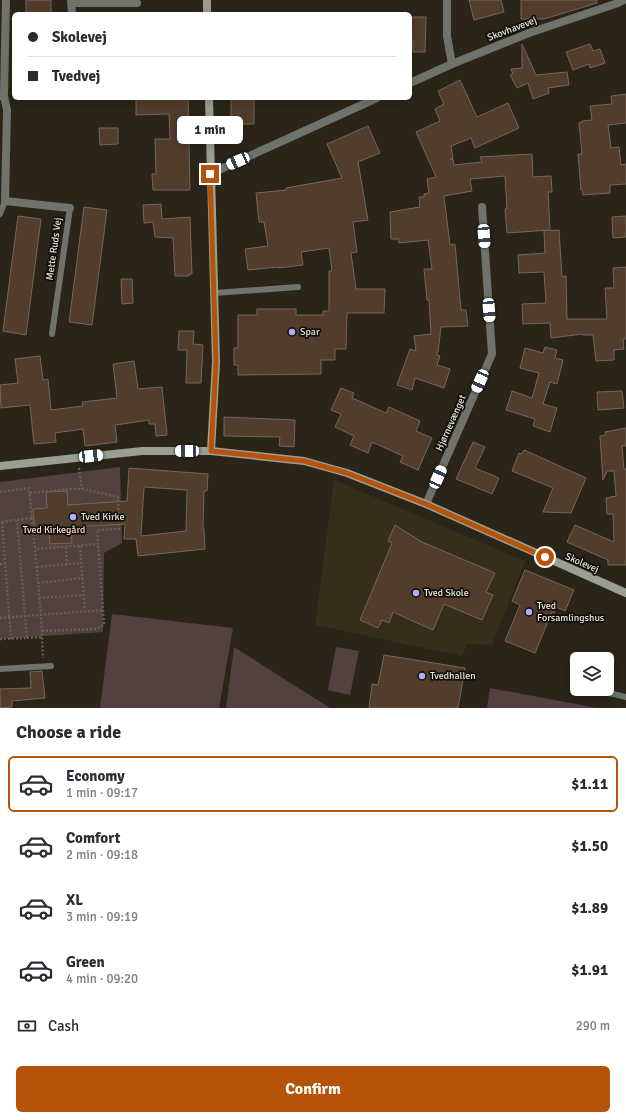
<!DOCTYPE html>
<html lang="en">
<head>
<meta charset="utf-8">
<style>
  body { margin:0; font-family:Signika,sans-serif; background:#f2f2f3; color:#2b2b33; height:100vh; display:flex; flex-direction:column; font-size:15px; white-space:nowrap }
  * { box-sizing:border-box; margin:0 }
  p { font-size:13px; color:#7c7c81 }
  .icon { flex:none; width:22px; height:22px; fill:none; stroke:currentColor; stroke-width:2; stroke-linecap:round; stroke-linejoin:round }
  .map { position:relative; height:708px; overflow:hidden }
  .panel { display:flex; flex-direction:column; background:#fff; flex:1 }
  .panel>* { flex:none }
  .guide { position:absolute; left:12px; top:12px; width:400px; height:88px; border-radius:6px; box-shadow:0 2px 10px #0003; display:grid; align-content:center; height:88px; padding:0 16px; background:#fff }
  .tools { position:absolute; left:570px; top:652px; display:grid; gap:8px }
  .tools a { display:grid; place-items:center; width:44px; height:44px; border-radius:6px; background:#fff; box-shadow:0 2px 10px #0003; font-size:20px }
  .end { position:absolute; width:18px; height:18px; margin:-9px; border:5px solid #b45309; background:#fff; box-shadow:0 0 0 2px #fff }
  .from { border-radius:50% }
  .bubble { position:absolute; height:28px; border-radius:6px; background:#fff; box-shadow:0 2px 10px #0003; font-size:13px; font-weight:800; line-height:28px; text-align:center }
  .car { position:absolute; width:12px; height:24px; margin:-12px -6px; border-radius:5px; box-shadow:0 0 3px 1px #0007; background:linear-gradient(#fff 24%,#345 0 40%,#fff 0 76%,#345 0 86%,#fff 0) }
  .guide b { display:flex; align-items:center; gap:14px; height:38px; font-size:15px }
  .guide b+b { border-top:1px solid #e1e1e2 }
  .guide i { width:10px; height:10px; background:#2b2b33 }
  ul { padding:0; list-style:none }
  li { display:flex; align-items:center; gap:12px; height:56px; margin:0 8px 6px; padding:0 8px; border:2px solid transparent; border-radius:6px }
  li div { flex:1 }
  li b { display:block; font-size:15px }
  li em { font-style:normal; font-weight:800 }
  li.active { border-color:#b45309 }
  li>.icon { width:36px; height:36px; stroke-width:1.5 }
  h2 { padding:0 16px; font-size:18px; line-height:48px }
  .pay { display:flex; align-items:center; gap:10px; height:44px; padding:0 16px; font-size:15px }
  .pay p { margin-inline-start:auto }
  .primary-button { display:flex; gap:8px; margin-top:auto; padding:8px 16px }
  .primary-button a { flex:1; height:46px; border-radius:6px; background:#b45309; color:#fff; font-size:16px; font-weight:800; line-height:46px; text-align:center }
  .map>svg:first-child { display:block }
</style>
</head>
<body>
<div class="map">
<svg width="626" height="708" viewBox="0 0 626 708">
  <rect width="100%" height="100%" fill="#2a2518"/>
  <path fill="#352e1a" d="M334,480L525,561L492,645L467,644L462,656L315,625Z"/>
  <g fill="#52413f">
    <path d="M120,467L122,543L104,553L103,632L0,639V482Z"/>
    <path d="M112,614L233,628L219,708H100Z"/>
    <path d="M234,647L330,708H226Z"/>
    <path d="M336,647L359,651L350,695L328,690Z"/>
    <path d="M490,688L597,708H487Z"/>
  </g>
  <g fill="#523c2c" stroke="#75665c" fill-rule="evenodd">
    <rect x="26" y="0" width="25" height="14"/>
    <path d="M469,0H501L504,12L474,20Z"/>
    <path d="M521,0H597V3L544,19H521Z"/>
    <path d="M410,17H426L425,52H413V40H410Z"/>
    <path d="M522,44L536,75L567,72L569,85L548,88L549,93L533,99L528,83L517,88L510,75L513,74L511,69L522,68Z"/>
    <path d="M590,44L593,51L600,49L605,63L590,68L589,64L573,70L566,52Z"/>
    <path d="M460,80L477,117L508,103L519,128L475,148L471,138L451,146L453,158L450,159H453L454,165L482,162L480,157L532,154L533,177L551,176L552,192H548L550,230L507,233L505,209H507L505,176L470,179L472,191L444,196L450,245L455,244L461,310H466L468,326L441,327L438,352H437V355L440,356L437,365L450,369L444,388L415,378L412,390L397,385L410,349L416,351L414,336L431,334L429,300H427L424,269H432L428,240L399,243L398,239H391L390,212L420,207L419,197H424V194L429,193L427,179L436,177L416,132L440,121L435,109L444,104L438,91Z"/>
    <path d="M626,94V123L608,125L611,148L619,147L621,165L626,164V184L610,185V193L583,195L582,190H581L578,154H582L579,123L582,122V121L592,120L590,106L612,104L611,96Z"/>
    <path d="M136,98H188L190,190H153L152,174H156L155,139H170L169,114L136,115Z"/>
    <rect x="231" y="98" width="23" height="26"/>
    <path d="M368,126L380,153L358,162L368,220L353,222L357,252L351,253L356,289H385L384,313H347L346,349H335V360H321V374L238,375V365H234V348H238V315H257V309H296V315H323V311H329V271H332L329,248L301,252L303,265L278,268V267L248,270L245,249L268,246L264,222H259L256,193L286,190V188L342,178L327,144Z"/>
    <path d="M99,128H118V144L100,145Z"/>
    <path d="M161,204L162,219L190,217L192,274H189V276H175L173,238L155,237L153,222L144,223L143,205Z"/>
    <path d="M84,207L107,210L92,325L69,322Z"/>
    <path d="M18,216L41,219L26,335L3,331Z"/>
    <path d="M626,216V237L613,238L612,217Z"/>
    <path d="M559,230L562,277L566,276L567,319H607L605,288H614L613,268L626,267V339H623L624,349L614,350V360L596,361L593,335H583V334L551,338L550,323L523,324L522,304L546,303L544,272L519,273L518,255L545,253L544,231Z"/>
    <path d="M121,279H132L133,303L122,304Z"/>
    <path d="M179,331H194L193,344L203,345L201,383H186L187,350H178Z"/>
    <path d="M545,347L557,350L555,358L563,360L557,384L550,382L543,404L557,408L550,432L533,426L535,419L506,410L512,391L532,398L539,373L520,368L525,348L543,353Z"/>
    <path d="M40,356L43,380L48,379L51,410L83,406L82,402L117,398L113,364L134,361L138,389L162,387L167,435L156,436L155,424H149V420L115,425L117,442L85,446L83,429L55,433L56,442L34,444L30,405L1,408L0,385L18,383L15,359Z"/>
    <path d="M341,388L354,393L352,398L386,413L389,407L420,421L416,431L432,438L418,470L400,462L403,456L372,442L368,453L350,445L354,436L335,427L341,414L331,410Z"/>
    <path d="M622,391L624,408L598,410L597,392Z"/>
    <path d="M224,417L295,420L294,447L279,446L280,437L224,436Z"/>
    <path d="M626,428V446H622L624,469H626V565H608V560L567,542L575,525L614,542L613,514H607L606,498L616,496L614,471H607L603,480L600,436L606,435L605,432Z"/>
    <path d="M473,442L485,447L475,468L499,478L492,494L456,479Z"/>
    <path d="M524,450L586,478L571,513L543,512L553,488L512,471L519,453L522,454Z"/>
    <path d="M129,468L208,474L207,491H204L203,529H204L205,549L138,556L136,539H124L125,524L71,527L72,543L50,544L49,530L35,531L33,509L47,508L46,492L67,491L68,505L127,501ZM144,487L187,490L186,531L141,536Z"/>
    <path d="M395,525L422,542L495,573L486,592L493,595L482,620L444,604L433,630L393,612L389,623L382,620L378,628L360,620L392,543L388,541Z"/>
    <path d="M525,570L574,590L565,611L556,607L554,613L552,612L535,653L505,641L520,605L512,601Z"/>
    <path d="M384,655L465,668L458,708H369L372,684L378,685Z"/>
    <path d="M42,671L45,698L12,701V707L0,708V689L31,688L30,672Z"/>
  </g>
  <g fill="none" stroke-linecap="round" stroke-linejoin="round">
    <g stroke="#635f53" stroke-width="2.5" stroke-dasharray="2 2" stroke-linecap="butt">
      <path d="M79,468L82,489"/>
      <path d="M0,492L29,488L32,518L0,522"/>
      <path d="M30,493L69,489H83L118,497L119,529L97,530L98,544L35,549"/>
      <path d="M32,518L41,615L43,658"/>
      <path d="M2,522L11,639"/>
      <path d="M80,546L85,612"/>
      <path d="M66,547L67,564"/>
      <path d="M0,564H5"/>
      <path d="M37,567L81,563"/>
      <path d="M38,583L83,578"/>
      <path d="M39,598L84,595"/>
      <path d="M0,618L25,616L17,520"/>
      <path d="M42,631L96,629L104,625L98,544"/>
      <path d="M27,638L42,637"/>
      <path d="M0,639L27,638L25,616L103,610"/>
    </g>
    <g stroke="#70726c" stroke-width="6">
      <path d="M0,214L5,201"/>
      <path d="M214,293L298,287"/>
      <path d="M52,334L70,208"/>
      <path d="M0,669L51,666"/>
      <path d="M597,690L626,697"/>
    </g>
    <g stroke="#70726c" stroke-width="8">
      <path d="M71,0L72,14"/>
      <path d="M447,0V36L452,64"/>
      <path d="M72,3H137"/>
      <path d="M410,83L452,64L529,33L618,3L624,0"/>
      <path d="M0,96H4L6,0"/>
      <path d="M4,96L7,110L5,201L70,208"/>
      <path d="M210,174L377,98"/>
      <path d="M426,504L492,354L482,207"/>
    </g>
    <g stroke="#9a9e93" stroke-width="8">
      <path d="M207,0V14"/>
      <path d="M209,98L216,362L211,451"/>
      <path d="M0,466L142,451H211L304,461L347,473L426,504L626,593"/>
    </g>
  </g>
  <g fill="none" stroke-linecap="round" stroke-linejoin="round">
    <path stroke="#b45309" stroke-width="5" d="M210,174L216,362L211,451L304,461L347,473L426,504L545,557"/>
  </g>
  <g fill="#adaffb" stroke="#110f09" stroke-width="1.5">
    <circle cx="292" cy="332" r="4"/>
    <circle cx="73" cy="517" r="4"/>
    <circle cx="416" cy="593" r="4"/>
    <circle cx="529" cy="612" r="4"/>
    <circle cx="422" cy="676" r="4"/>
  </g>
  <g text-anchor="middle" dominant-baseline="central" stroke-width="3.5" stroke-linejoin="round" paint-order="stroke">
    <g font-size="10" fill="#e8e5dc" stroke="#110f09">
      <text transform="translate(512 29) rotate(-21)">Skovhavevej</text>
      <text transform="translate(54 249) rotate(-82)">Mette Ruds Vej</text>
      <text transform="translate(451 423) rotate(-66)">Hjørnevænget</text>
      <text transform="translate(582 563) rotate(24)">Skolevej</text>
    </g>
    <g font-size="10" fill="#e8e5dc" stroke="#110f09" text-anchor="start">
      <text x="300" y="332">Spar</text>
      <text x="81" y="517">Tved Kirke</text>
      <text x="424" y="593">Tved Skole</text>
      <text x="537" y="606">Tved<tspan x="537" dy="12">Forsamlingshus</tspan></text>
      <text x="430" y="676">Tvedhallen</text>
    </g>
    <g font-size="10" fill="#f9d4d0" stroke="#110f09">
      <text x="54" y="530">Tved Kirkegård</text>
    </g>
  </g>
</svg>
<div class="tools">
<a><svg class="icon" aria-label="layers" viewBox="0 0 24 24"><path d="M12 4l9 5-9 5-9-5zM3 14l9 5 9-5"/></svg></a>
</div>
<i class="end from" style="left:545px;top:557px"></i>
<i class="end" style="left:210px;top:174px"></i>
<div class="bubble" style="left:177px;top:116px;width:66px">1 min</div>
<i class="car" style="left:238px;top:161px;rotate:246deg"></i>
<i class="car" style="left:484px;top:236px;rotate:176deg"></i>
<i class="car" style="left:489px;top:310px;rotate:176deg"></i>
<i class="car" style="left:480px;top:381px;rotate:204deg"></i>
<i class="car" style="left:187px;top:451px;rotate:270deg"></i>
<i class="car" style="left:91px;top:456px;rotate:84deg"></i>
<i class="car" style="left:438px;top:477px;rotate:24deg"></i>
<div class="guide">
<b><i class="from"></i>Skolevej</b>
<b><i></i>Tvedvej</b>
</div>
</div>
<section class="panel">
<h2>Choose a ride</h2>
<ul>
<li class="active"><svg class="icon" aria-label="car" viewBox="0 0 24 24"><path d="M5 17H2v-5l4-1 3-4h7l3 4 3 1v5h-3M9 17h6M6 11h13"/><circle cx="7" cy="17" r="2"/><circle cx="17" cy="17" r="2"/></svg><div><b>Economy</b><p>1 min · 09:17</p></div><em>$1.11</em></li>
<li><svg class="icon" aria-label="car" viewBox="0 0 24 24"><path d="M5 17H2v-5l4-1 3-4h7l3 4 3 1v5h-3M9 17h6M6 11h13"/><circle cx="7" cy="17" r="2"/><circle cx="17" cy="17" r="2"/></svg><div><b>Comfort</b><p>2 min · 09:18</p></div><em>$1.50</em></li>
<li><svg class="icon" aria-label="car" viewBox="0 0 24 24"><path d="M5 17H2v-5l4-1 3-4h7l3 4 3 1v5h-3M9 17h6M6 11h13"/><circle cx="7" cy="17" r="2"/><circle cx="17" cy="17" r="2"/></svg><div><b>XL</b><p>3 min · 09:19</p></div><em>$1.89</em></li>
<li><svg class="icon" aria-label="car" viewBox="0 0 24 24"><path d="M5 17H2v-5l4-1 3-4h7l3 4 3 1v5h-3M9 17h6M6 11h13"/><circle cx="7" cy="17" r="2"/><circle cx="17" cy="17" r="2"/></svg><div><b>Green</b><p>4 min · 09:20</p></div><em>$1.91</em></li>
</ul>
<div class="pay"><svg class="icon" aria-label="cash" viewBox="0 0 24 24"><path d="M3 7h18v10H3z"/><circle cx="12" cy="12" r="2"/></svg>Cash<p>290 m</p></div>
<div class="primary-button"><a>Confirm</a></div>
</section>
</body>
</html>
